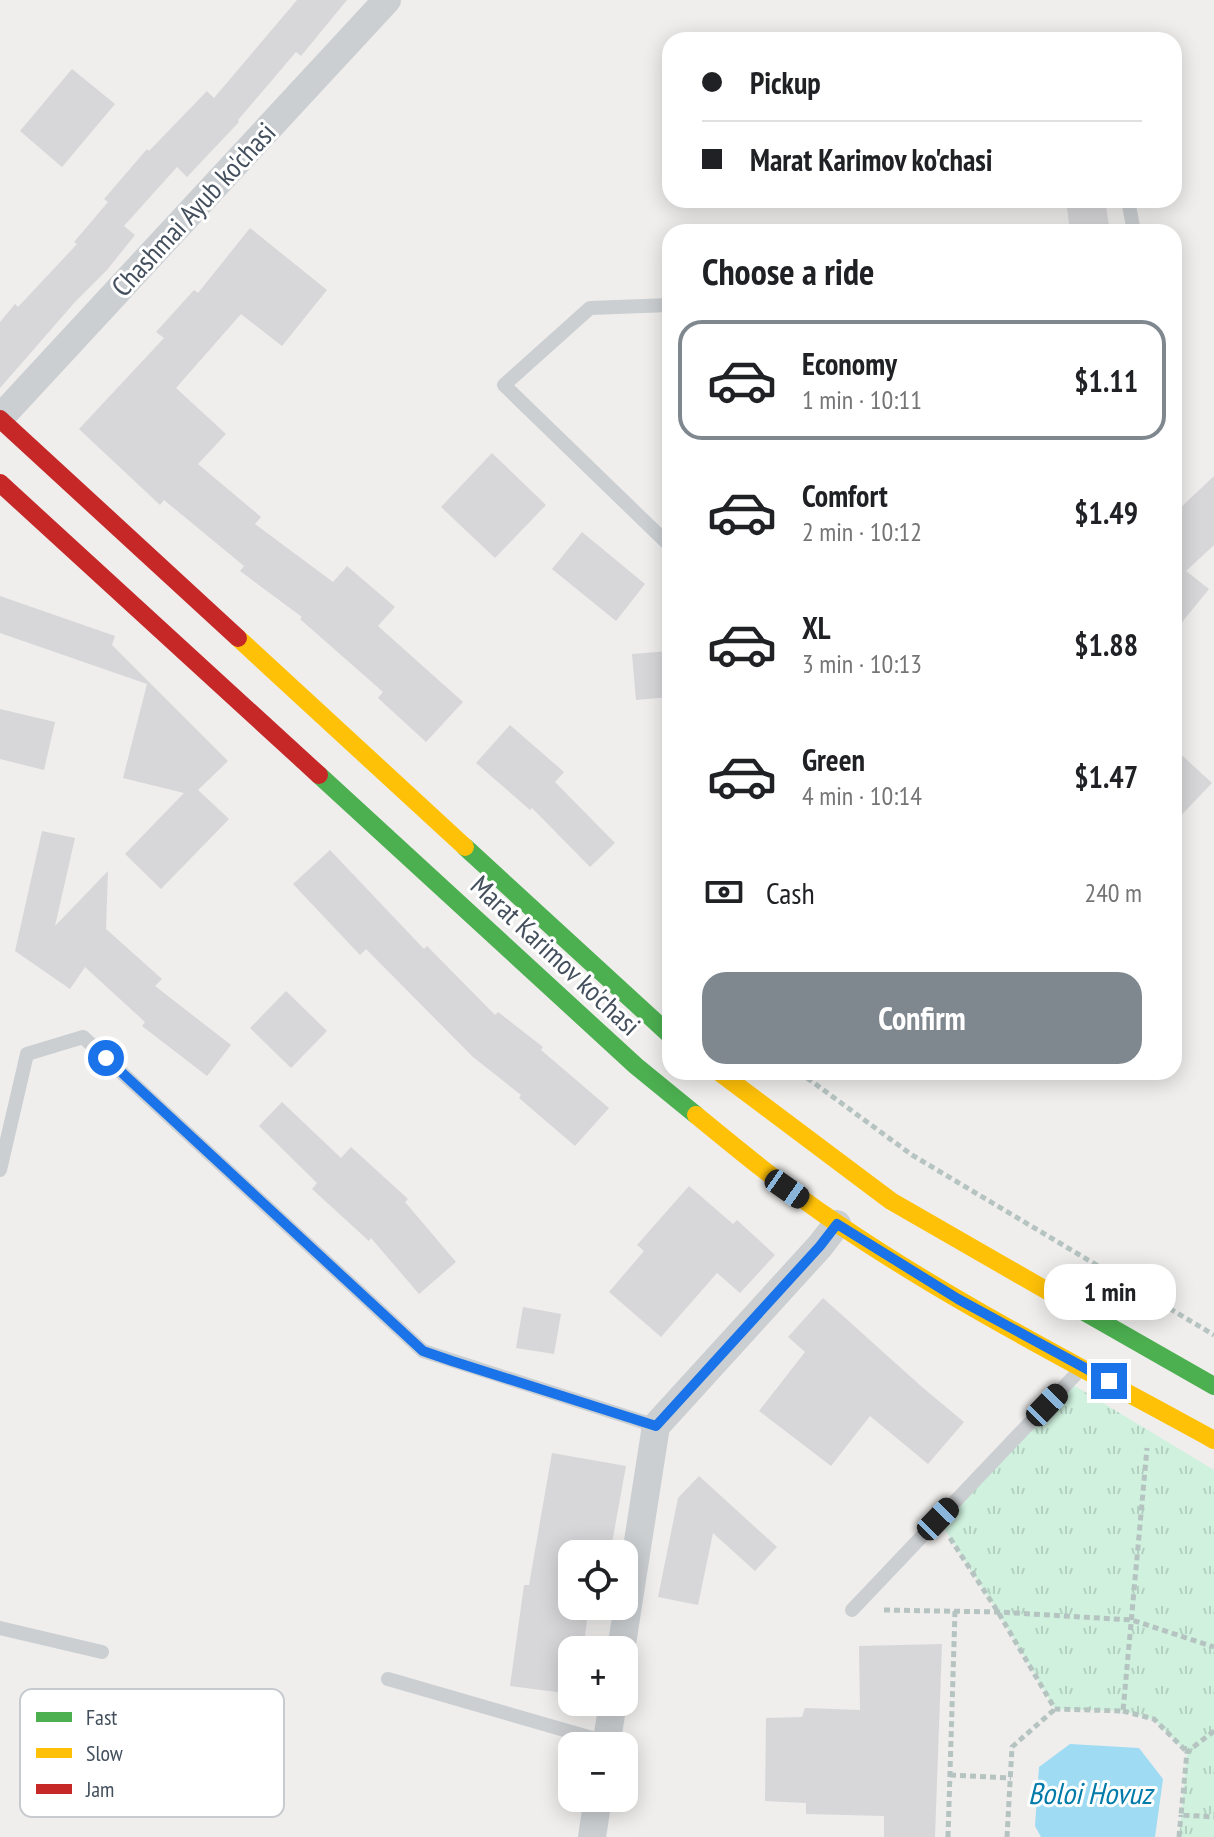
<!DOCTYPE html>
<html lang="en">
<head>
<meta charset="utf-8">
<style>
  body { margin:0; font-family:"PT Sans Narrow",sans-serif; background:#f2f2f2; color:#202124; height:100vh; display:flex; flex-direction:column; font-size:30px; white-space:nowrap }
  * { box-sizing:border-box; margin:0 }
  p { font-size:26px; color:#757577 }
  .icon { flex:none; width:44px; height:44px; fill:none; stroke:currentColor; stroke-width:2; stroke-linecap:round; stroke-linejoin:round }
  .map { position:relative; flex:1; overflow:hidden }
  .details { position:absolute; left:662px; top:224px; width:520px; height:856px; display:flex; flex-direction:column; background:#fff; border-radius:24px; box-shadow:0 4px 20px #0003 }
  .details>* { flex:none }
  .banner { position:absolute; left:662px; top:32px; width:520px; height:176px; border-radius:24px; box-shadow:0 4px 20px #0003; display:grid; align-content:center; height:176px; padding:0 40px; background:#fff }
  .controls { position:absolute; left:558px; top:1540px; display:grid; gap:16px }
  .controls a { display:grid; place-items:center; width:80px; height:80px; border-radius:16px; background:#fff; box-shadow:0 4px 20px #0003; font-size:40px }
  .end { position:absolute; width:36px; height:36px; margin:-18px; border:10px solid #1a73e8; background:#fff; box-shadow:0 0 0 4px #fff }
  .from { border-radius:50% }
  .bubble { position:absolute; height:56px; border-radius:24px; background:#fff; box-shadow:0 4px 20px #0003; font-size:26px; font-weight:700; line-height:56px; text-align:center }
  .car { position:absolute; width:24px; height:48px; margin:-24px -12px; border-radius:10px; box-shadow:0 0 6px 2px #0007; background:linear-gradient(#222 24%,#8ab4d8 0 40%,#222 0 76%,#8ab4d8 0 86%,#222 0) }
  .banner b { display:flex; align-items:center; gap:28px; height:76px; font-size:30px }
  .banner b+b { border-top:2px solid #e0e0e0 }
  .banner i { width:20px; height:20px; background:#202124 }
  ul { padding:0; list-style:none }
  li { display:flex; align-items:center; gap:24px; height:120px; margin:0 16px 12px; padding:0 24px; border:4px solid transparent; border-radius:24px }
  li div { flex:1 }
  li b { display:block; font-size:30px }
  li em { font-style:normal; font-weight:700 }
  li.current { border-color:#7f878f }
  li>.icon { width:72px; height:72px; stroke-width:1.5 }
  h2 { padding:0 40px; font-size:36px; line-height:96px }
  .pay { display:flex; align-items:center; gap:20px; height:88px; padding:0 40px; font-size:30px }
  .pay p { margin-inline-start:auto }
  .button { display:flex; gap:16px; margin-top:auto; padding:16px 40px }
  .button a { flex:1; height:92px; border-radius:24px; background:#7f878f; color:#fff; font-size:32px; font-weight:700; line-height:92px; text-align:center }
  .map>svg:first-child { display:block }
</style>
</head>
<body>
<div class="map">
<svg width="1214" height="1837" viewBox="0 0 1214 1837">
  <defs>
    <pattern id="grass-tufts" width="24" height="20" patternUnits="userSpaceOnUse" patternTransform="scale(2)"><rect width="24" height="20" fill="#cff1de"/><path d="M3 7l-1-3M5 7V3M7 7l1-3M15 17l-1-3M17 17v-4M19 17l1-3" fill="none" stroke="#b3d0c1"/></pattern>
  </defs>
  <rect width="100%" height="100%" fill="#efeeed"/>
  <path fill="url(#grass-tufts)" d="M1070,1383L1214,1470V1837H1179L1187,1752L1154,1720L1123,1711L1055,1709L998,1612L938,1519Z"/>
  <path fill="#9fdcf3" d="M1070,1744L1139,1748L1163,1779L1155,1837H1041L1035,1826L1039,1767Z"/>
  <g fill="#d7d7d9">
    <path d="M297,0H347L301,56L296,52L238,120L239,122L187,177L177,167L124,226L135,235L107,270L75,302L0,388V322L15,304L18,307L77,244L74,242L108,202L104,199L147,149L149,151L207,91L214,98Z"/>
    <path d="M72,69L115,104L62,167L20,131Z"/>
    <path d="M1066,200H1105L1110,232H1070Z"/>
    <path d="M250,228L327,290L282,346L241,314L176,388L226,434L198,464L261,517L255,524L333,582L347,566L395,607L378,626L463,702L426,742L378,698L383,692L300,619L302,617L240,571L244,566L164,500L160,505L79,429L164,338L156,332L194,290L198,293Z"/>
    <path d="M492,453L546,505L495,558L441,507Z"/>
    <path d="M1214,476V545L1186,571L1209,589L1174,632V514Z"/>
    <path d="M582,532L645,584L616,621L552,569Z"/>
    <path d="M0,596L115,636L112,645L228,761L198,790L229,819L161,889L125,854L184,793L123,778L147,684L0,633Z"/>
    <path d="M670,651V697L636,700L632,654Z"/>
    <path d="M0,709L55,722L44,770L0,759Z"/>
    <path d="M510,725L564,772L555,782L615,843L590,867L532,808L530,810L476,763Z"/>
    <path d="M1174,748L1212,783L1174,823Z"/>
    <path d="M42,831L75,838L55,926L108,871L106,929L162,979L155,986L231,1045L207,1076L142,1026L145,1022L85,967L70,989L15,951Z"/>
    <path d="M330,850L424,949L427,946L495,1015L498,1012L543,1047L541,1050L609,1108L575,1146L519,1098L521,1095L473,1057L366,949L360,955L293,884Z"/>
    <path d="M286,991L327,1031L291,1068L250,1028Z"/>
    <path d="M282,1102L341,1158L351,1147L408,1199L405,1202L456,1262L419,1294L371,1238L369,1241L312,1189L317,1183L259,1126Z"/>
    <path d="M689,1186L733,1224L737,1220L775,1255L740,1293L717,1273L661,1337L609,1292L644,1251L637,1245Z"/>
    <path d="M823,1298L922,1387L964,1422L928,1464L870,1416L831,1466L759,1411L805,1352L788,1337Z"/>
    <path d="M523,1307L561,1314L554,1354L516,1348Z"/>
    <path d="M552,1453L626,1466L610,1554H572V1606H589L583,1650H572V1694L510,1686L524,1585H529Z"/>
    <path d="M699,1476L777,1547L755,1571L713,1533L698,1605L658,1597L678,1498Z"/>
    <path d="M942,1644L935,1837H884V1816L806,1814V1803L765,1801L766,1718L802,1717L805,1708L860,1710L859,1646Z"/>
  </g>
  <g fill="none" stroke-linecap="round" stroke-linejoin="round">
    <g stroke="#b6c4c1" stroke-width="5" stroke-dasharray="6 4" stroke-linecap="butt">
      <path d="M799,1072L912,1155L1214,1335"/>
      <path d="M950,1538L998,1612L1055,1709L1123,1711L1147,1448"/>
      <path d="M884,1610L998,1612L1132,1620L1214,1647"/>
      <path d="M1123,1711L1154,1719L1187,1752"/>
      <path d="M1214,1731L1187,1752L1181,1815L1214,1817"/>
      <path d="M950,1775L1011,1778"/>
      <path d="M948,1837L955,1611"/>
      <path d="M1007,1837L1012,1747L1055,1709"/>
      <path d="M1179,1837L1181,1815"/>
    </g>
    <g stroke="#cbcfd2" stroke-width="14">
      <path d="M1128,200L1134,232"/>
      <path d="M670,305L590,308L504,385L667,543L670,539"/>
      <path d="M0,1170L27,1054L83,1037L423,1351L656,1426"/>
      <path d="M852,1610L1078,1372"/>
      <path d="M0,1628L102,1652"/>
      <path d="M388,1679L606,1742"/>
    </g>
    <g stroke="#cbcfd2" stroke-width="28">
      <path d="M0,418L387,0"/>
      <path d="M621,1650L656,1426L820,1246L837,1224"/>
      <path d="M606,1746L613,1702"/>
      <path d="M592,1837L598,1798"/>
    </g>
    <g stroke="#4caf50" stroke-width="18">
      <path d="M319,775L636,1066L696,1115"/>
      <path d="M465,847L670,1035"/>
      <path d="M1051,1293L1214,1386"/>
    </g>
    <g stroke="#ffc107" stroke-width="18">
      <path d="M238,638L465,847"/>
      <path d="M719,1072L891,1201L1051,1293"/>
      <path d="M696,1115C741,1152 786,1189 835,1222C955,1304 1087,1370 1214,1440"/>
    </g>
    <g stroke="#c62828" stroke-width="18">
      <path d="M0,419L238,638"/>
      <path d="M0,483L319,775"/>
    </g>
  </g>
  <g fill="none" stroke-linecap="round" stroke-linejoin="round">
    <path stroke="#1a73e8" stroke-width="10" d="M106,1058L423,1351L452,1361L656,1426L820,1246L837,1224L958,1299L1109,1381"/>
  </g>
  <g text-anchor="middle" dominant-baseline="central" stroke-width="6" stroke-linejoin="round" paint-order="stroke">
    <g font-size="28" fill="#434f5c" stroke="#fff">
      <text transform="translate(193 209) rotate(-47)">Chashmai Ayub ko'chasi</text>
      <text transform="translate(556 955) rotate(43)">Marat Karimov ko'chasi</text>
    </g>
    <g font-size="30" font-style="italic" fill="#017baa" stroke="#fff">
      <text x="1090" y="1792">Boloi Hovuz</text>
    </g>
  </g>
  <rect x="20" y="1689" width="264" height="128" rx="12" fill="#fff" stroke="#c7cace" stroke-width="2"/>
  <rect x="36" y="1712" width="36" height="10" fill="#4caf50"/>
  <rect x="36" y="1748" width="36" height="10" fill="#ffc107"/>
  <rect x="36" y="1784" width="36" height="10" fill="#c62828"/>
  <g font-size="22" fill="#434f5c">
    <text x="86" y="1725">Fast</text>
    <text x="86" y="1761">Slow</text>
    <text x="86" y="1797">Jam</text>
  </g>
</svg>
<div class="controls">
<a><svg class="icon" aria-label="locate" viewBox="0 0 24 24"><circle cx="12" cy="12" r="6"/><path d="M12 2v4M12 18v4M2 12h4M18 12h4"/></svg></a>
<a>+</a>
<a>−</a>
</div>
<i class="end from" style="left:106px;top:1058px"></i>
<i class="end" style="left:1109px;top:1381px"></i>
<div class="bubble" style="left:1044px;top:1264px;width:132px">1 min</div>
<i class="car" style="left:787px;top:1189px;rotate:125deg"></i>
<i class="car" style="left:1047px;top:1405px;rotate:44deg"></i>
<i class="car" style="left:938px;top:1519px;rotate:44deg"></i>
<div class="banner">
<b><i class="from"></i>Pickup</b>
<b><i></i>Marat Karimov ko'chasi</b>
</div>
<section class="details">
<h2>Choose a ride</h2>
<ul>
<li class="current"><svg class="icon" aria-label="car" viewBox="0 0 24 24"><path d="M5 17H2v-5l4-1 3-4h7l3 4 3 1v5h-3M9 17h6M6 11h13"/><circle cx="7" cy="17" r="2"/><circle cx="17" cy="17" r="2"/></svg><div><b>Economy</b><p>1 min · 10:11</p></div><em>$1.11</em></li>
<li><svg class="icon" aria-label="car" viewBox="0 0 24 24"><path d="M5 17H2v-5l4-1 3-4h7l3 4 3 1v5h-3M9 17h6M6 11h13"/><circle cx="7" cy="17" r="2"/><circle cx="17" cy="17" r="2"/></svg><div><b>Comfort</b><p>2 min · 10:12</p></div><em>$1.49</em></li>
<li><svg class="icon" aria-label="car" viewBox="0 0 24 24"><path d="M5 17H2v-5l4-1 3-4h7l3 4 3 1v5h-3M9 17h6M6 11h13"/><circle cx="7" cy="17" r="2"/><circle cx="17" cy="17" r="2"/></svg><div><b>XL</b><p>3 min · 10:13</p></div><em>$1.88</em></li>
<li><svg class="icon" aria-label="car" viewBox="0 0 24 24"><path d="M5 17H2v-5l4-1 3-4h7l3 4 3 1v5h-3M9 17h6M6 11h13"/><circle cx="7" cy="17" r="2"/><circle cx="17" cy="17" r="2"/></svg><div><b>Green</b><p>4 min · 10:14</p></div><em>$1.47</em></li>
</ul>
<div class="pay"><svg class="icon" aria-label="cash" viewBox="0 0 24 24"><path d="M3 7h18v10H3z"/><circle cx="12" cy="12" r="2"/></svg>Cash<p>240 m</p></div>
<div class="button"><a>Confirm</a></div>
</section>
</div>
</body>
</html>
